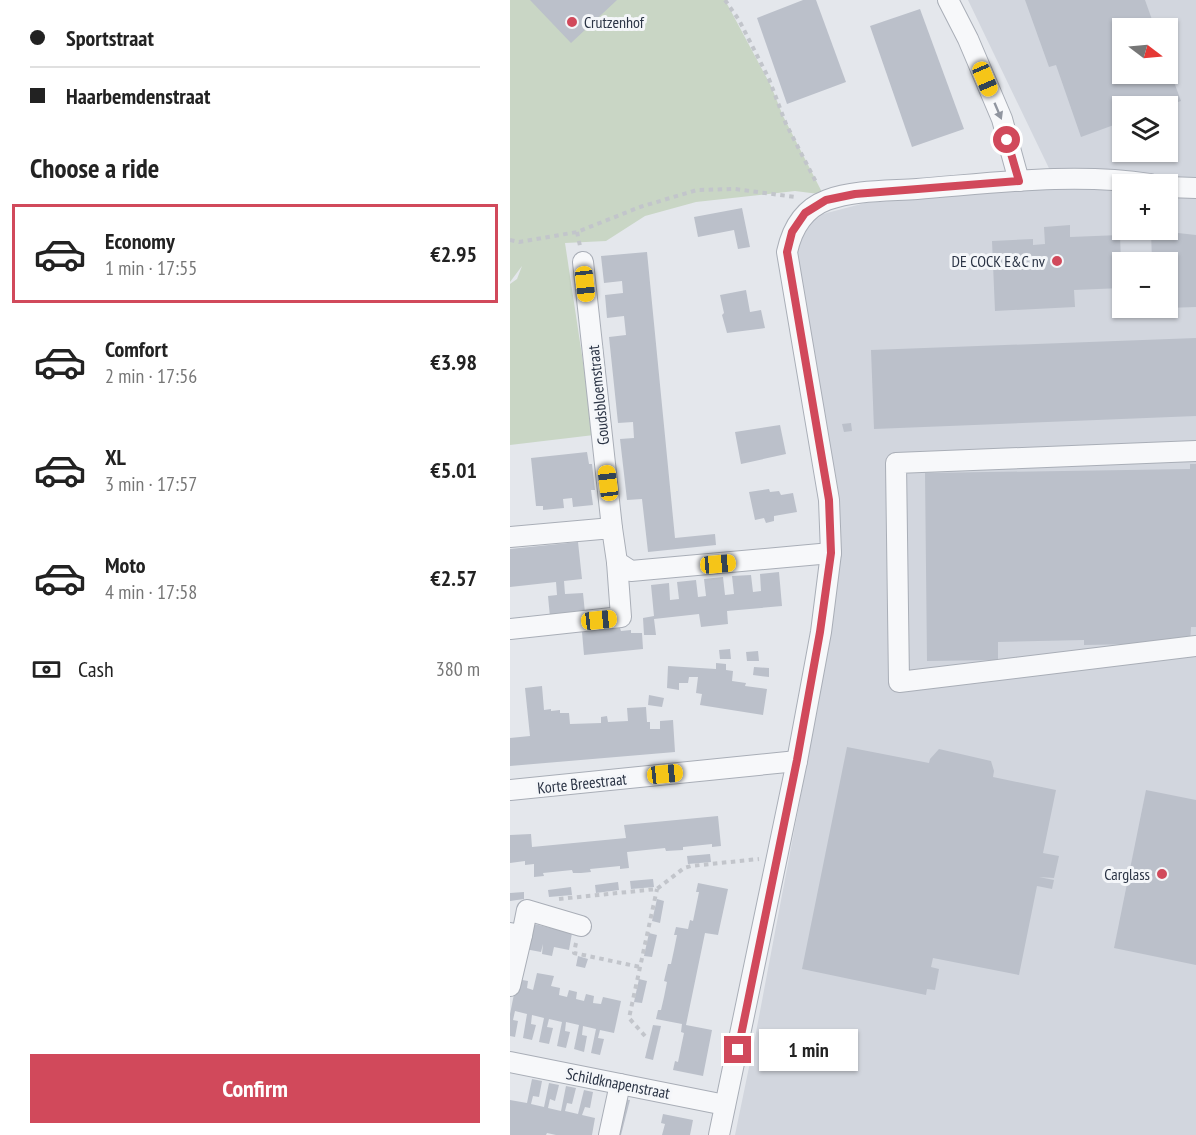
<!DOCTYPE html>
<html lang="en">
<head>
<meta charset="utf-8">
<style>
  body { margin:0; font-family:"PT Sans Narrow",sans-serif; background:#f2f2f2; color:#222; height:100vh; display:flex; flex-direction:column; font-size:22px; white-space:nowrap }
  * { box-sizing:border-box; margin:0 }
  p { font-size:20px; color:#767676 }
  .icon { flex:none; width:33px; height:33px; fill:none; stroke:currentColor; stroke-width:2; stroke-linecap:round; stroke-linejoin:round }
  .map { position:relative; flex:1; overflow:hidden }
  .panel { display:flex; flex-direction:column; background:#fff; width:510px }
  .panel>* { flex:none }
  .hud { display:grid; align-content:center; height:132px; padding:0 30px; background:#fff }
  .needle { width:39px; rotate:106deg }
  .tools { position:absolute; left:602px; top:18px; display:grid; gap:12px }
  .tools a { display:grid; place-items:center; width:66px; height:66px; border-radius:0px; background:#fff; box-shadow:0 2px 4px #0004; font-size:30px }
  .end { position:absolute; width:27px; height:27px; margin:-14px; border:8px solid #d1495b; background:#fff; box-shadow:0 0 0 3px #fff }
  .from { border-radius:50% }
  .bubble { position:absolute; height:42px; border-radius:0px; background:#fff; box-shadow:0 2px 4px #0004; font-size:20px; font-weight:700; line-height:42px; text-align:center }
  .car { position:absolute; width:18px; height:36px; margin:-18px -9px; border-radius:8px; box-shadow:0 0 4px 2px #0007; background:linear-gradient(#f5c518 24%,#345 0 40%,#f5c518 0 76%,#345 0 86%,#f5c518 0) }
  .hud b { display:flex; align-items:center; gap:21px; height:57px; font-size:22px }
  .hud b+b { border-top:2px solid #e0e0e0 }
  .hud i { width:15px; height:15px; background:#222 }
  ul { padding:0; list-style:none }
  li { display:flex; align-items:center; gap:18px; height:99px; margin:0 12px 9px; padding:0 18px; border:3px solid transparent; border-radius:0px }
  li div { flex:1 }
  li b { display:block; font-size:22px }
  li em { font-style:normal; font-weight:700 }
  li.on { border-color:#d1495b }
  li>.icon { width:54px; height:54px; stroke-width:1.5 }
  h2 { padding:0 30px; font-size:27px; line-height:72px }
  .pay { display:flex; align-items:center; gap:15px; height:66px; padding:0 30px; font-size:22px }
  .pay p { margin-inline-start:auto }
  .action { display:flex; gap:12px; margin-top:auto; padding:12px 30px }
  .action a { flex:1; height:69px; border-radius:0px; background:#d1495b; color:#fff; font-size:24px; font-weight:700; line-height:69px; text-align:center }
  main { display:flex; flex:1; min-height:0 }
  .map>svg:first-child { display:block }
</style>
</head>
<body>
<main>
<section class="panel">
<div class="hud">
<b><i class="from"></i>Sportstraat</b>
<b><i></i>Haarbemdenstraat</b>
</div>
<h2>Choose a ride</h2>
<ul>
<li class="on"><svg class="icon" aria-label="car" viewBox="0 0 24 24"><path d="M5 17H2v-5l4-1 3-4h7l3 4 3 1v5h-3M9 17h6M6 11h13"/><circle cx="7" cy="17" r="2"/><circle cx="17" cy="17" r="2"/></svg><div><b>Economy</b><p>1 min · 17:55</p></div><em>€2.95</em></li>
<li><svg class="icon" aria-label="car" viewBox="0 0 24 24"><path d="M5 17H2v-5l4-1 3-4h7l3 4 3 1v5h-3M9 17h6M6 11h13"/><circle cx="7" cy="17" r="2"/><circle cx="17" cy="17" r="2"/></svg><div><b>Comfort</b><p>2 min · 17:56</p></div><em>€3.98</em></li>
<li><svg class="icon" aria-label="car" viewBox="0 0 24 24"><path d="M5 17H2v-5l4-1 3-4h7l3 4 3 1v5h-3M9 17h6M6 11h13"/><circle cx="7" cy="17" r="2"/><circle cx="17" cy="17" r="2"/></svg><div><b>XL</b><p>3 min · 17:57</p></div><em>€5.01</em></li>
<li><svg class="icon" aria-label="car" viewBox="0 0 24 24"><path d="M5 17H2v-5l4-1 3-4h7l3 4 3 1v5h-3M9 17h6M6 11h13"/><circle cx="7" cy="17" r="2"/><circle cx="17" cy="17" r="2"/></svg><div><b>Moto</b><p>4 min · 17:58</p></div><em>€2.57</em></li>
</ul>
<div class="pay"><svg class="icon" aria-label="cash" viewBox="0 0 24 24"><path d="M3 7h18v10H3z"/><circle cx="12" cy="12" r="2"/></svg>Cash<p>380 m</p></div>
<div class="action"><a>Confirm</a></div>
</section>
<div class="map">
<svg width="686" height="1135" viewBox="0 0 686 1135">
  <rect width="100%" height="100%" fill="#e4e7ec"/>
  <path fill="#d2d6de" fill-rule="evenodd" d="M458,0H686V1135H225L244,1043L300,747L325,602L331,533L327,483L284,249L297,225L313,214L355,203L548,187ZM612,28H657V74H612ZM612,106H657V152H612ZM612,184H657V230H612ZM612,262H657V308H612Z"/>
  <path fill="#c9d6c5" d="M0,0H215L261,86L273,116L316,200L309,194L285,191L186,202L135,216L96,241L55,243L84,435L0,445V284L7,279L12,266L0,282Z"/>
  <g fill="#bbc0ca">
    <path d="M20,0H107L61,43Z"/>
    <path d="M293,0H306L336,82L277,104L247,18Z"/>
    <path d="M515,0H635L645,28H612V74H657V63L671,101L656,106H612V122L571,137L546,65L539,67Z"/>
    <path d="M410,9L454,129L402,147L360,26Z"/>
    <path d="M232,208L240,247L228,249L224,230L188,237L184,217Z"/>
    <path d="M560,225V237L610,235L612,288L564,290L565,307L485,311L482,241L523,239V245L535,244L534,227Z"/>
    <path d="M641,230L686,235V307L657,308V262H642Z"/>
    <path d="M137,252L165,538L205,534L206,545L138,552L132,499L117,500L110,439L124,438L123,422L108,423L99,337L116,335L114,316L97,318L95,295L113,293L112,281L94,283L91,256Z"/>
    <path d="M236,290L240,312L251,310L255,328L217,333L212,315L214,313L210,295Z"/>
    <path d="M686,338V416L364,429L361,350Z"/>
    <path d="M341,423L342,431L334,432L332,424Z"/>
    <path d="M270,425L276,454L231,464L225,432Z"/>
    <path d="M77,452L79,464H82L85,490H81L83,505L63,507L62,498L53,499L54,508L33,510V506H26L21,458Z"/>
    <path d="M680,464H686V627H681L680,643L574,645V640L488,642V660L417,661L415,473L680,469Z"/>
    <path d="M259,489L260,492L269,491L271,495L283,493L287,512L264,516V521L256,523L254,518L245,520L239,492Z"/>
    <path d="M68,542L72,579L54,581L55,594L73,593L75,613L40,617L38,596L47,595L46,582L0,587V549Z"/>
    <path d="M269,572L272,606L217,611L218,624L191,627L189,614L144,619L146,635H134L133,618L144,616L141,585L159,583L160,600L169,599L167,582L186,580L188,597L196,596L194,579L213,577L215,595L224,594L222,576L241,575L243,592L251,591L250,574Z"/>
    <path d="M110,628L111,631L121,630V633H132L133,649L74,655L72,632Z"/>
    <path d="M220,649L221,659H210L209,650Z"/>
    <path d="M248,651L249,661H237L236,652Z"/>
    <path d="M206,663L216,664V670L223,671L222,681L236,683L235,686L257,689L253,715L190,705L192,694L186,693L188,677H179L178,683H169V690L157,688L158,666L206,669Z"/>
    <path d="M244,667L259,668V677L243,675Z"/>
    <path d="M32,686L34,710L41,709V711L50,710V713H59L60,724L91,723V717L97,716L98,722L118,721L117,708L136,707L137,722H140V729H150V721L163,720L165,752L0,766V738L20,736L15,688Z"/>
    <path d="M139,695L154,698L152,707L138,705Z"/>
    <path d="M337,747L419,763L420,759L429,749L481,761L484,771L483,777L546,790L533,853L549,856L544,878L529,877L544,880L542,889L527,886L509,975L423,958L421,967L429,969L425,990L417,989L416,995L292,969Z"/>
    <path d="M636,790L686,800V965L604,948Z"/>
    <path d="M208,816L211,846L202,847V844L173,847V850L156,851L155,848L117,852L119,868L110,869V866L80,869L81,872L71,873H63L62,870L33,873L34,876L24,877V864L15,865V861L0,863V835L21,834L22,847L116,838L114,825Z"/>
    <path d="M200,854L201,862L178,864L177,856Z"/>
    <path d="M143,879L144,887L121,889L120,881Z"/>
    <path d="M108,882L109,890L86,893L85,885Z"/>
    <path d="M188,883L218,889L208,935L195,933L176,1025L202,1030L193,1076L163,1070L165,1061L168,1062L174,1033L171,1032L172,1024L146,1019L148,1010H151L154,997L157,982L154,981L158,964H161L164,950L167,935H164L166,927L178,929L180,920L183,921L189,892H186Z"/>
    <path d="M61,887L62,895L39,897L38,890Z"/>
    <path d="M14,892V899L0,901V893Z"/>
    <path d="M147,899L154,901L150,923L142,921Z"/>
    <path d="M20,923L62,933L59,950L44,947L42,956L32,954L33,944L31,952L15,949Z"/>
    <path d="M139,933L147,935L142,957L134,956Z"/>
    <path d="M68,956L78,959L75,968L66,966Z"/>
    <path d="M27,973L44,976L41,986L50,988L49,995L57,997L59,990L67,992L66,999L74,1001L76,994L84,996L83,1003L91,1004L93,997L111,1001L104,1033L90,1030L88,1038L94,1039L90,1055L81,1053L86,1029L73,1026L72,1035L77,1036L74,1052L64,1049L69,1025L56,1022L55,1031L60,1032L56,1048L47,1046L52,1022L39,1019L37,1027L43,1028L39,1044L29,1042L34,1018L22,1015L21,1024L26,1025L22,1040L13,1038L17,1014L5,1011L3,1020L8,1021L5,1037L0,1036V1014L7,979L18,981L17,988L23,990Z"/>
    <path d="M129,979L137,981L132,1003L124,1002Z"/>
    <path d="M143,1025L151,1026L143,1060L135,1058Z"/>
    <path d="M22,1079L32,1081L29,1097L23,1096L21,1104L34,1107L39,1083L49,1085L45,1101L40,1099L38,1108L51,1111L56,1086L66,1088L62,1104L57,1103L55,1111L68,1114L74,1090L83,1092L80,1108L75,1107L72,1115L85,1118L82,1135H46L37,1133L36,1135H0V1100L17,1103Z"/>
    <path d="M111,1099L120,1100L111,1135H103Z"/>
    <path d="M153,1114L183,1120L180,1135H152L155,1124L151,1123Z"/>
  </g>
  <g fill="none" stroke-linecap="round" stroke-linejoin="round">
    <defs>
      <g id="minor">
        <path d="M438,0L458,39L492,119L509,181"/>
        <path d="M657,187L686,188"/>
        <path d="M73,262L102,528"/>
        <path d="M686,451L386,463L389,682L686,646"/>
        <path d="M0,537L102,528L107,562L121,571L321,553"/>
        <path d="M0,629L111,617L107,562"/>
        <path d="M0,790L287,761"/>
        <path d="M0,933L12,935L0,986"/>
        <path d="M12,935L17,910L71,926"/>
        <path d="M0,1062L215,1105"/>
        <path d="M99,1135L110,1084"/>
        <path d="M209,1135L287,761L311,632L321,553L319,500L277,252C282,229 293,209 317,200C344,190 378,191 407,189C484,183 564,172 640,184"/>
      </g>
    </defs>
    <use href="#minor" stroke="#a9aeb7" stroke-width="22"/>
    <g stroke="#c2c5cb" stroke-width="4" stroke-dasharray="4.5 4.5" stroke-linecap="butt">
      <path d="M215,0L229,20L259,79L276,124L307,184"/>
      <path d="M67,232L70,246"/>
      <path d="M0,240L9,242L67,232L130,207L187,190L225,189L285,197"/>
      <path d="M49,899L147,889L174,868L181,866L249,859"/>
      <path d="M66,943L64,953L130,967"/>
      <path d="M135,1036L119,1018L147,889"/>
    </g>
    <use href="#minor" stroke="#f7f8fa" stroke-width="20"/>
  </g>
  <defs><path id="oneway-solid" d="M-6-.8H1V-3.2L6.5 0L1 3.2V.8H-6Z" transform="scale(1.5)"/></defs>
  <use fill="#9196a0" href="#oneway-solid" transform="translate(488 111) rotate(67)"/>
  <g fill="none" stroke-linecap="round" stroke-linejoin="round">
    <path stroke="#d1495b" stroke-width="8" d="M228,1050L287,760L310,632L321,553L319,500L277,252L282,232L295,213L316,200L345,194L509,181L497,140"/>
  </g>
  <g fill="#d1495b" stroke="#f4f6f9" stroke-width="2">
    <circle cx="62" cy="22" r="6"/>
    <circle cx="547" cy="261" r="6"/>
    <circle cx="652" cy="874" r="6"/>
  </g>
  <g text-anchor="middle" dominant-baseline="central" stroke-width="6" stroke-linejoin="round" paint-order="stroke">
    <g font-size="16" fill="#2b3445" stroke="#f4f6f9" text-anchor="end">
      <text x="74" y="22" text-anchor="start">Crutzenhof</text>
      <text x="535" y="261">DE COCK E&amp;C nv</text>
      <text x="640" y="874">Carglass</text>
    </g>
    <g font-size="16" fill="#2b3445" stroke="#f4f6f9">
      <text transform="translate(88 395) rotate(-96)">Goudsbloemstraat</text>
      <text transform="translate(72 783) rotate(-6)">Korte Breestraat</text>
      <text transform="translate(108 1083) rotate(11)">Schildknapenstraat</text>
    </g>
  </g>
</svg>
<div class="tools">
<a><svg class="needle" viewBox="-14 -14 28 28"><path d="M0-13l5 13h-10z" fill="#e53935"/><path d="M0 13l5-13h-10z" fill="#767676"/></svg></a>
<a><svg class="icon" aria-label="layers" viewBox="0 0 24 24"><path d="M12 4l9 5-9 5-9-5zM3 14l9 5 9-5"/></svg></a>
<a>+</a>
<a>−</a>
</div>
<i class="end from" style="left:497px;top:140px"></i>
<i class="end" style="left:228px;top:1050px"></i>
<div class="bubble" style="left:249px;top:1029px;width:99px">1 min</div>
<i class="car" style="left:475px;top:79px;rotate:157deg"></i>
<i class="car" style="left:75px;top:284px;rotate:174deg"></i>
<i class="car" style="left:98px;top:483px;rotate:353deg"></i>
<i class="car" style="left:208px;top:564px;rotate:85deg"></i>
<i class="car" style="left:89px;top:620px;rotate:84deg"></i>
<i class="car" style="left:155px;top:774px;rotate:84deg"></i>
</div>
</main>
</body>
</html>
